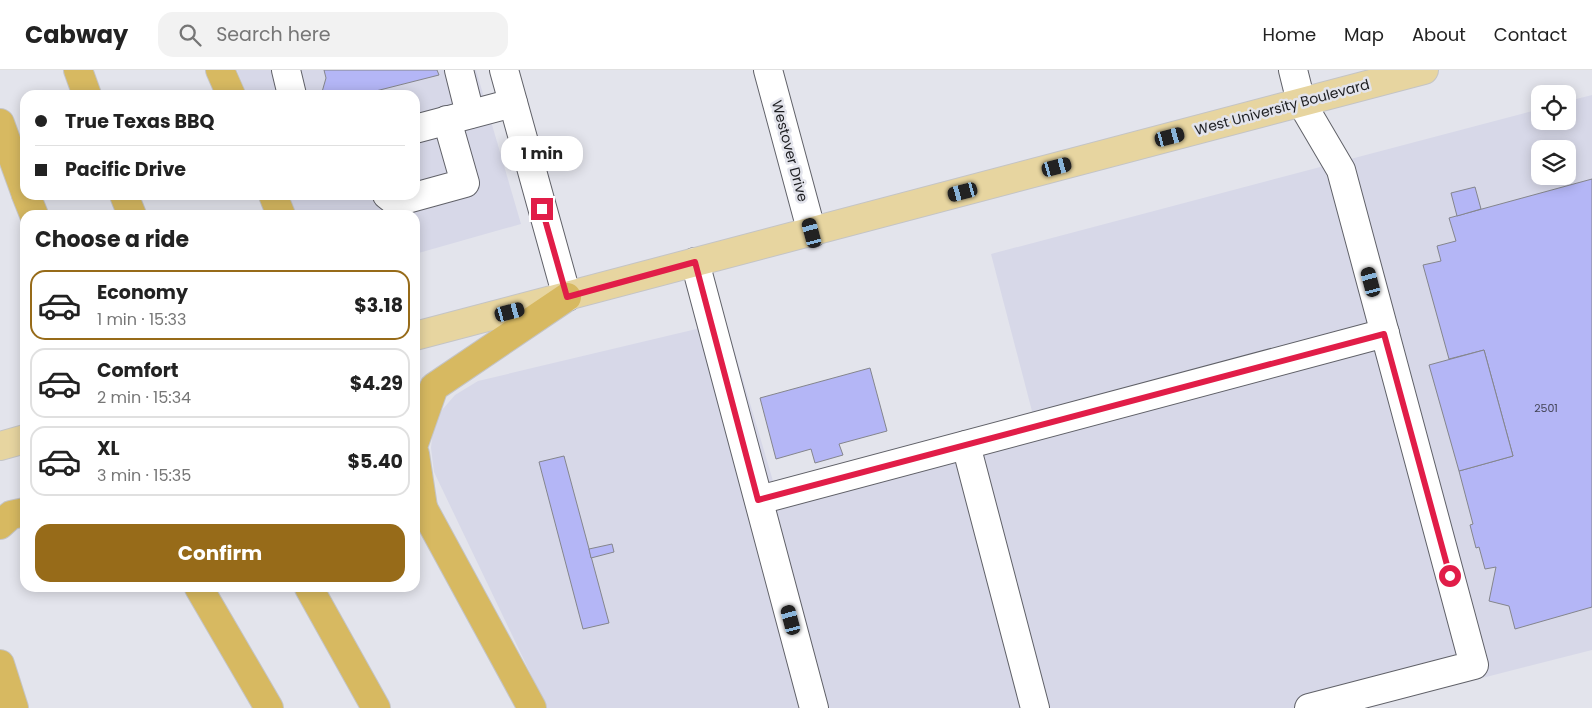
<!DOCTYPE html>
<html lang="en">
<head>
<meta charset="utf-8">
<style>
  body { margin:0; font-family:Poppins,sans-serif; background:#f2f2f2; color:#222; height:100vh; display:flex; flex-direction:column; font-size:19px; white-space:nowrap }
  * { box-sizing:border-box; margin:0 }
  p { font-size:16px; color:#767676 }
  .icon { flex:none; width:28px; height:28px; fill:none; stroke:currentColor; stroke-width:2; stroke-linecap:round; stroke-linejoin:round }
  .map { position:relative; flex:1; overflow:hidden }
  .side { position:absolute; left:20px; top:140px; width:400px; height:382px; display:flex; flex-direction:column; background:#fff; border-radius:15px; box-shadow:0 2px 12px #0003 }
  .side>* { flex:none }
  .guide { position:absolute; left:20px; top:20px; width:400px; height:110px; border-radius:15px; box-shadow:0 2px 12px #0003; display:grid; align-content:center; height:110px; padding:0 15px; background:#fff }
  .buttons { position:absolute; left:1531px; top:15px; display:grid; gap:10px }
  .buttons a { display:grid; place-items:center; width:45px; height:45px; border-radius:10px; background:#fff; box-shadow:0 2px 12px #0003; font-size:25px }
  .end { position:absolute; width:22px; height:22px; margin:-11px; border:6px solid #e11d48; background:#fff; box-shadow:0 0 0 2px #fff }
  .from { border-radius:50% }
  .bubble { position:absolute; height:35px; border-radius:15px; background:#fff; box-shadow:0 2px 12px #0003; font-size:16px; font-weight:700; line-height:35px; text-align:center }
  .car { position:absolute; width:15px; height:30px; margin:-15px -8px; border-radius:6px; box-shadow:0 0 4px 1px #0007; background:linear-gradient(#222 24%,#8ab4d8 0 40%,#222 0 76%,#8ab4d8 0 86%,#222 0) }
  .guide b { display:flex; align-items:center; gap:18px; height:48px; font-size:19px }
  .guide b+b { border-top:1px solid #e0e0e0 }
  .guide i { width:12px; height:12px; background:#222 }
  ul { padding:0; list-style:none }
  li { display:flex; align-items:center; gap:15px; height:70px; margin:0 10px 8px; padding:0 5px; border:2px solid #e0e0e0; border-radius:15px }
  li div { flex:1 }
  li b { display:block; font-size:19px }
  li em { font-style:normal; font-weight:700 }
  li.current { border-color:#976b19 }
  li>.icon { width:45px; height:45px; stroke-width:1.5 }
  h2 { padding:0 15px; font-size:22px; line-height:60px }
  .action { display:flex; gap:10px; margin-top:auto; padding:10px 15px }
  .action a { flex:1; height:58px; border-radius:15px; background:#976b19; color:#fff; font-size:20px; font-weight:700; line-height:58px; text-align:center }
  header { display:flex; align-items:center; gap:30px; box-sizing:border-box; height:70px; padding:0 25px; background:#fff; border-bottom:1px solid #e0e0e0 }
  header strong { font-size:24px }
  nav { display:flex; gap:28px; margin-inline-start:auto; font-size:18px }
  .search { width:350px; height:45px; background:#f2f2f2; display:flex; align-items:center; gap:12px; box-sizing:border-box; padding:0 18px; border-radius:15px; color:#767676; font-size:19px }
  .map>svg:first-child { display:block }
</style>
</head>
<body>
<header>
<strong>Cabway</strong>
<div class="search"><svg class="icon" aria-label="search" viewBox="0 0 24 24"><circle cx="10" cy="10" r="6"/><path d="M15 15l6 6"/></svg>Search here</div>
<nav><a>Home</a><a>Map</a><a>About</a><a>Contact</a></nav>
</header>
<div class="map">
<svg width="1592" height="638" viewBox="0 0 1592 638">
  <rect width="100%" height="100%" fill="#e3e4ec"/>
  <g fill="#d7d8e8" fill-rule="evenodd">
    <path d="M237,0H476L521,154L415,184V145H294L286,125H415V25H247Z"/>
    <path d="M1592,25V580L1365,638H547L434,402L431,378L433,358L442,340L455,325L478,311L726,252L773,411L1033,345L991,184L1540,39V51H1568V31ZM1540,79H1568V106H1540Z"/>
  </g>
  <g fill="#b4b6f6" stroke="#84858c">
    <path d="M324,0H437L439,5L360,25H327L322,22L326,8Z"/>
    <path d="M1592,109V537L1515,559L1509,536L1489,531L1496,497L1485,499L1479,477L1476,478L1470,455L1473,454L1459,401L1513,386L1484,280L1449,289L1423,195L1441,191L1437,176L1456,171L1449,148Z"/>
    <path d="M1475,117L1481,139L1457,146L1451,123Z"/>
    <path d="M1484,280L1513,386L1459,401L1429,295Z"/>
    <path d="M870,298L887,361L839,374L843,385L815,393L811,379L776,389L760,328Z"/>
    <path d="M564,386L609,553L583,559L539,392Z"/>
    <path d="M612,474L614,482L591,488L589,479Z"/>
  </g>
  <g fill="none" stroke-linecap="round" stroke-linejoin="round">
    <defs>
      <g id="minor">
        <path d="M286,0L292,25"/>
        <path d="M459,0L470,44"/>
        <path d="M504,0L567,227"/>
        <path d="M768,0L812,163"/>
        <path d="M1293,0L1301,32L1341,100L1474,595L1309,638"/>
        <path d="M415,59L513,33"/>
        <path d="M387,125L396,132L465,113L447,50"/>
        <path d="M695,192L814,638"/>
        <path d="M966,375L1035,638"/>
        <path d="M759,430L1385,263"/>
      </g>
      <g id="major">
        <path d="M415,266L1424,0"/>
        <path d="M0,376L25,369"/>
      </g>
      <g id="highway">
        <path d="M78,0L87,25"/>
        <path d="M220,0L231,25"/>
        <path d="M0,53L25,122"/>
        <path d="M26,125L34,145"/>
        <path d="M124,125L132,145"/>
        <path d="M273,125L281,145"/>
        <path d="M415,371L434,317L567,227"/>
        <path d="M415,384L423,437"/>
        <path d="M415,423L532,638"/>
        <path d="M0,455L11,445L25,442"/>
        <path d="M199,518L269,638"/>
        <path d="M309,518L376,638"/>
        <path d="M0,594L14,638"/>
      </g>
    </defs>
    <use href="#minor" stroke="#606168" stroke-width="30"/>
    <use href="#major" stroke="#c4c4c5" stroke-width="30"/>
    <use href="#highway" stroke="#c4c4c5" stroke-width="30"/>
    <use href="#minor" stroke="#fff" stroke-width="28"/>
    <use href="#major" stroke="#e7d5a0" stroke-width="28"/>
    <use href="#highway" stroke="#d7b961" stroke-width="28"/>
  </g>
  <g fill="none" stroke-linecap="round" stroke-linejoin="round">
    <path stroke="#e11d48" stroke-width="6" d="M542,139L567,227L695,192L758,430L1384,264L1450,506"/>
  </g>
  <g text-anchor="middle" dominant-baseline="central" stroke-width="5" stroke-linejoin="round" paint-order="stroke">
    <g font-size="11" fill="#434456">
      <text x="1546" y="338">2501</text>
    </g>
    <g font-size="14" fill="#1d1e21" stroke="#e3e4ec">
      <text transform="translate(1282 37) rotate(-15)">West University Boulevard</text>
      <text transform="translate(790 81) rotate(75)">Westover Drive</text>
    </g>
  </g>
</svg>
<div class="buttons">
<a><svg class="icon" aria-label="locate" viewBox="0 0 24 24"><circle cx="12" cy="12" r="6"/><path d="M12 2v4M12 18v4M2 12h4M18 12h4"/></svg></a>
<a><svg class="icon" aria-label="layers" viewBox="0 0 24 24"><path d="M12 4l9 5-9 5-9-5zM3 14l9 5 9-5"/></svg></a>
</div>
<i class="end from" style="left:1450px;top:506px"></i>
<i class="end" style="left:542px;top:139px"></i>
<div class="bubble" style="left:501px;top:66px;width:82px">1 min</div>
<i class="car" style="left:1170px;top:67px;rotate:75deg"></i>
<i class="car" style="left:1057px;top:97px;rotate:75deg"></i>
<i class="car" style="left:963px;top:122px;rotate:255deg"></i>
<i class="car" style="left:812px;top:163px;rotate:345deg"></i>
<i class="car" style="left:1371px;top:212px;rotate:345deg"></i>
<i class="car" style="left:510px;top:242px;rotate:75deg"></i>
<i class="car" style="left:791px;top:550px;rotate:345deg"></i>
<div class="guide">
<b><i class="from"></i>True Texas BBQ</b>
<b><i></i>Pacific Drive</b>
</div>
<section class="side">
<h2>Choose a ride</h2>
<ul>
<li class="current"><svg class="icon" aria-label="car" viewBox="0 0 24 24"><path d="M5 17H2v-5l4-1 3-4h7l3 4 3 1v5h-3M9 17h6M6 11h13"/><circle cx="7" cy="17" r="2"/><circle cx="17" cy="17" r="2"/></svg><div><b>Economy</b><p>1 min · 15:33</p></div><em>$3.18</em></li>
<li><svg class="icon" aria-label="car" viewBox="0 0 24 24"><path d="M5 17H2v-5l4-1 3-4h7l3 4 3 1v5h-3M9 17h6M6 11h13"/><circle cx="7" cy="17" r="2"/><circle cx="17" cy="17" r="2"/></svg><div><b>Comfort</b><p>2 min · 15:34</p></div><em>$4.29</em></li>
<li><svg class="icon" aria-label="car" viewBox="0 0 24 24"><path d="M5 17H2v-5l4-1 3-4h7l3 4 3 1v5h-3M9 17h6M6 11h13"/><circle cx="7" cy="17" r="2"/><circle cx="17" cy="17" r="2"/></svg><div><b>XL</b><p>3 min · 15:35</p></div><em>$5.40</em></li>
</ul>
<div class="action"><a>Confirm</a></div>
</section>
</div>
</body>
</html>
